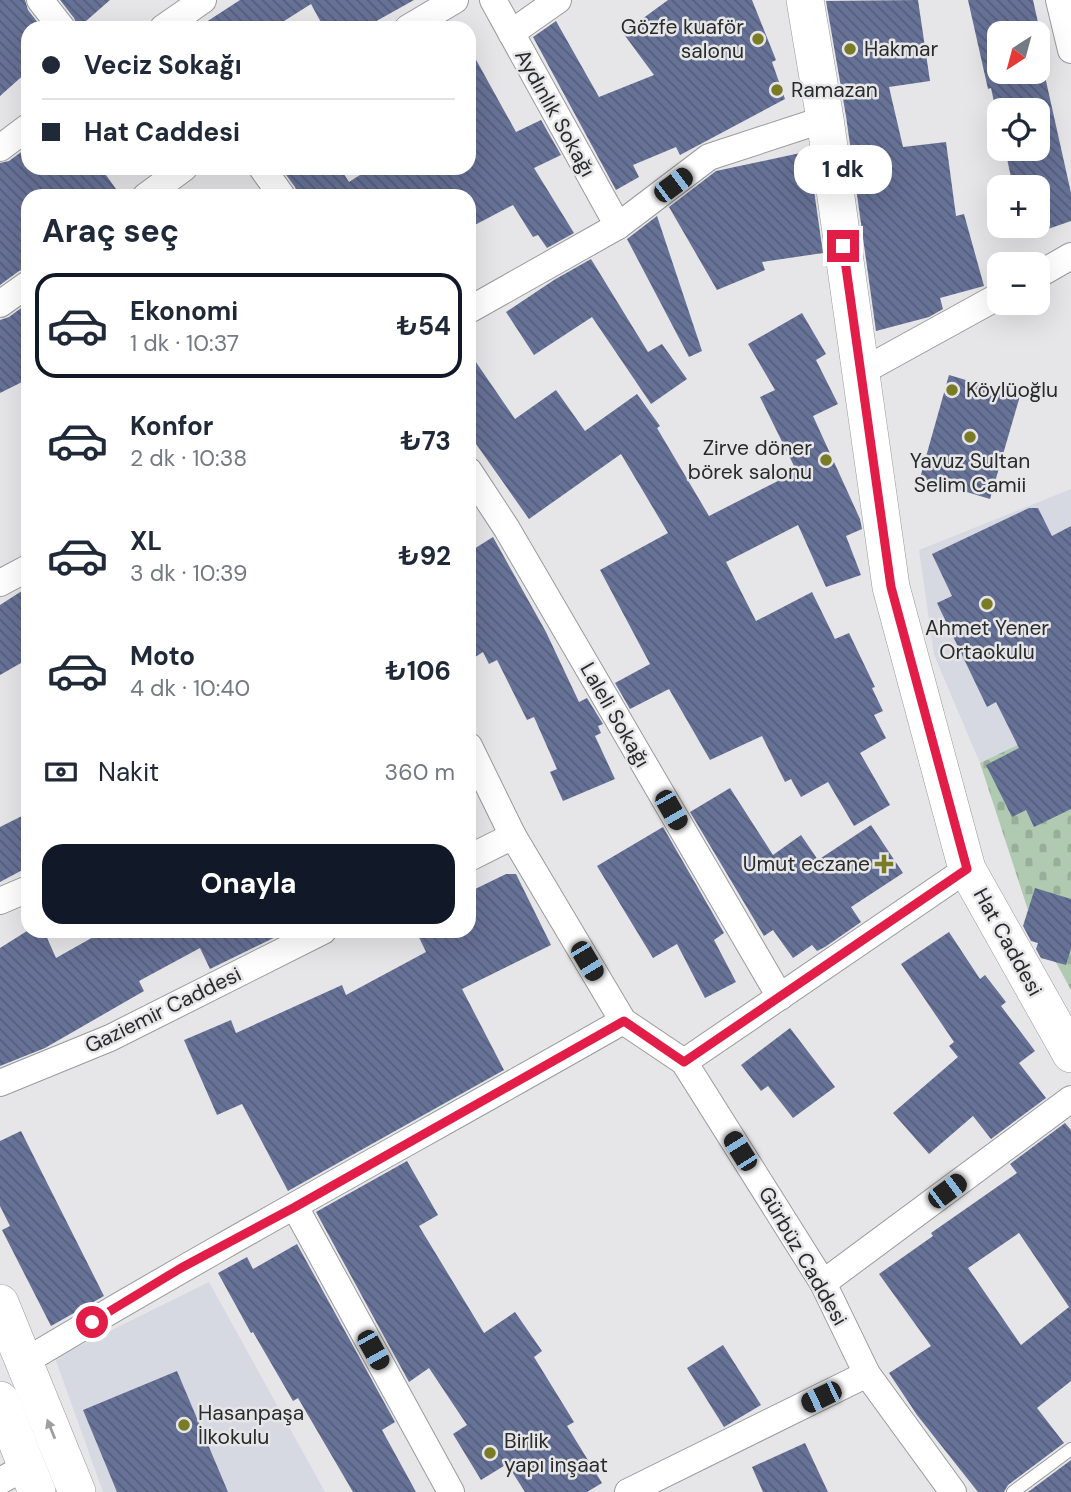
<!DOCTYPE html>
<html lang="tr">
<head>
<meta charset="utf-8">
<style>
  body { margin:0; font-family:"DM Sans",sans-serif; background:#f2f2f3; color:#1f2937; height:100vh; display:flex; flex-direction:column; font-size:26px; white-space:nowrap }
  * { box-sizing:border-box; margin:0 }
  p { font-size:23px; color:#747a83 }
  .icon { flex:none; width:38px; height:38px; fill:none; stroke:currentColor; stroke-width:2; stroke-linecap:round; stroke-linejoin:round }
  .map { position:relative; flex:1; overflow:hidden }
  .drawer { position:absolute; left:21px; top:189px; width:455px; height:749px; display:flex; flex-direction:column; background:#fff; border-radius:21px; box-shadow:0 7px 28px #0002 }
  .drawer>* { flex:none }
  .guide { position:absolute; left:21px; top:21px; width:455px; height:154px; border-radius:21px; box-shadow:0 7px 28px #0002; display:grid; align-content:center; height:154px; padding:0 21px; background:#fff }
  .needle { width:46px; rotate:216deg }
  .buttons { position:absolute; left:987px; top:21px; display:grid; gap:14px }
  .buttons a { display:grid; place-items:center; width:63px; height:63px; border-radius:14px; background:#fff; box-shadow:0 7px 28px #0002; font-size:35px }
  .end { position:absolute; width:32px; height:32px; margin:-16px; border:9px solid #e11d48; background:#fff; box-shadow:0 0 0 4px #fff }
  .from { border-radius:50% }
  .bubble { position:absolute; height:49px; border-radius:21px; background:#fff; box-shadow:0 7px 28px #0002; font-size:23px; font-weight:700; line-height:49px; text-align:center }
  .car { position:absolute; width:21px; height:42px; margin:-21px -10px; border-radius:9px; box-shadow:0 0 5px 2px #0007; background:linear-gradient(#222 24%,#8ab4d8 0 40%,#222 0 76%,#8ab4d8 0 86%,#222 0) }
  .guide b { display:flex; align-items:center; gap:24px; height:66px; font-size:26px }
  .guide b+b { border-top:2px solid #e0e1e3 }
  .guide i { width:18px; height:18px; background:#1f2937 }
  ul { padding:0; list-style:none }
  li { display:flex; align-items:center; gap:21px; height:105px; margin:0 14px 10px; padding:0 7px; border:4px solid transparent; border-radius:21px }
  li div { flex:1 }
  li b { display:block; font-size:26px }
  li em { font-style:normal; font-weight:700 }
  li.current { border-color:#111827 }
  li>.icon { width:63px; height:63px; stroke-width:1.5 }
  h2 { padding:0 21px; font-size:32px; line-height:84px }
  .pay { display:flex; align-items:center; gap:18px; height:77px; padding:0 21px; font-size:26px }
  .pay p { margin-inline-start:auto }
  .action { display:flex; gap:14px; margin-top:auto; padding:14px 21px }
  .action a { flex:1; height:80px; border-radius:21px; background:#111827; color:#fff; font-size:28px; font-weight:700; line-height:80px; text-align:center }
  .map>svg:first-child { display:block }
</style>
</head>
<body>
<div class="map">
<svg width="1071" height="1492" viewBox="0 0 1071 1492">
  <defs>
    <pattern id="cemetery-stones" width="16" height="16" patternUnits="userSpaceOnUse" patternTransform="scale(1.75)"><rect width="16" height="16" fill="#b0cab1"/><path d="M2 7V4a2 2 0 0 1 4 0v3zM10 15v-3a2 2 0 0 1 4 0v3z" fill="#97ae98"/></pattern>
    <pattern id="building-back-hatch" width="6" height="6" patternUnits="userSpaceOnUse" patternTransform="scale(1.75)"><rect width="6" height="6" fill="#677297"/><path d="M-1 5l2 2M0 0l6 6M5-1l2 2" fill="none" stroke="#555e7b"/></pattern>
  </defs>
  <rect width="100%" height="100%" fill="#e6e6e8"/>
  <g fill="#d6d9e2">
    <path d="M1071,489V719L980,763L934,655L919,550Z"/>
    <path d="M209,1282L325,1492H103L55,1358Z"/>
  </g>
  <path fill="url(#cemetery-stones)" d="M1071,719V990L1029,913L980,763Z"/>
  <g fill="url(#building-back-hatch)" fill-rule="evenodd">
    <path d="M0,0H25L28,10L42,28H28V71L0,96Z"/>
    <path d="M60,0H110L78,28L74,18Z"/>
    <path d="M240,0H414L364,28H324L311,4L273,28H197Z"/>
    <path d="M668,0H752L776,60L772,62L785,99L680,155L676,147L633,165L639,177L616,190L533,37L556,21L599,97L654,75L623,33Z"/>
    <path d="M918,0L930,81L889,87L903,147L946,142L956,216L964,214L984,286L940,298L943,309L929,317L876,331L846,116L826,1Z"/>
    <path d="M968,0H1033L1041,36L1038,37V33H999V72H1038V45L1071,193V221L1025,237L1022,226H1038V187H1013L1005,149H1038V110H999V125L991,88L988,89Z"/>
    <path d="M469,47L516,132L541,120L561,155L534,168L574,233L547,248L538,235L533,237L513,205L469,228V196H298L295,187L281,168H340L349,182L371,168H469Z"/>
    <path d="M28,147V168H101L121,196H28V268L19,271L0,285V163L9,161Z"/>
    <path d="M805,152L811,170L823,253L762,262L765,270L717,290L669,207L716,171Z"/>
    <path d="M657,216L702,351L689,357L627,239Z"/>
    <path d="M591,259L648,352L662,344L687,379L651,404L592,317L534,355L506,312L554,280Z"/>
    <path d="M28,303V379L0,393V320L9,317Z"/>
    <path d="M802,313L826,354L816,360L838,404L813,416L860,519L862,529L846,536L861,575L826,587L798,525L726,562L756,621L812,592L835,639L849,633L875,687L872,688L883,711L874,715L886,738L860,753L890,805L854,826L828,782L801,797L791,779L785,782L762,736L710,760L669,689L630,709L615,683L650,664L600,570L668,533L621,454L529,519L469,434V352L515,419L556,390L585,431L637,394L660,426L657,428L709,516L778,481L776,477L795,468L760,397L775,390L748,344Z"/>
    <path d="M949,375L1020,396L990,499L920,478Z"/>
    <path d="M1029,508H1038L1052,536L1071,526V809L1034,827L1026,810L1012,817L986,765L1019,748L996,702L987,707L937,603L952,596L932,554Z"/>
    <path d="M493,537L546,632L579,702L587,698L603,724L598,726L601,733L595,736L615,779L563,801L550,772L557,769L534,717L527,720L497,660L489,664L483,652L469,661V552Z"/>
    <path d="M28,587V659L0,675V605Z"/>
    <path d="M730,788L773,855L801,835L818,860L871,825L903,873L851,907L861,922L825,947L817,951L812,945L793,958L773,930L764,936L690,812Z"/>
    <path d="M28,813V867L0,882V827Z"/>
    <path d="M663,827L724,933L714,940L736,982L705,998L677,944L653,958L597,866Z"/>
    <path d="M506,874H516L551,945L462,989L504,1070L288,1191L242,1104L217,1115L184,1040L231,1020L236,1033L342,985L346,995L426,952L416,931H469V892Z"/>
    <path d="M1035,888L1071,899V949L1066,965L1041,958L1036,949L1038,943L1031,941L1023,926Z"/>
    <path d="M27,931H44L56,958L104,931H288L210,969L200,948L139,981L144,991L45,1048L0,1066V948Z"/>
    <path d="M949,932L980,979L985,975L1006,1002L1001,1006L1035,1051L1019,1063L1046,1098L991,1139L973,1116L929,1154L893,1113L958,1057L949,1046L954,1042L901,964Z"/>
    <path d="M790,1028L835,1087L793,1118L768,1086L761,1091L741,1065Z"/>
    <path d="M1065,1123L1071,1130V1381L1037,1408L1064,1443L1008,1485L1004,1492H978L917,1415L889,1373L931,1346L879,1274L933,1236L931,1233L1017,1173L1010,1164ZM1019,1233L1069,1307L1021,1345L968,1268Z"/>
    <path d="M21,1131L104,1296L51,1326L2,1230L10,1226L0,1206V1141Z"/>
    <path d="M407,1161L438,1215L419,1226L484,1333L515,1312L542,1351L534,1357L574,1422L567,1426L602,1483L587,1492H525L507,1464L481,1480L453,1434L467,1425L429,1368L409,1382L316,1212Z"/>
    <path d="M297,1244L395,1422L382,1430L416,1492H353L298,1398L293,1401L253,1332L251,1333L218,1273L247,1257L253,1269Z"/>
    <path d="M723,1345L761,1405L724,1427L687,1368Z"/>
    <path d="M177,1371L228,1492H117L83,1410Z"/>
    <path d="M805,1443L828,1492H763L752,1467Z"/>
    <path d="M1071,1460V1492H1028Z"/>
  </g>
  <g fill="none" stroke-linecap="round" stroke-linejoin="round">
    <defs>
      <path id="lane" d="M1013,1492L1071,1449"/>
      <g id="street">
        <path d="M40,0L62,28"/>
        <path d="M493,0L618,226"/>
        <path d="M1059,0L1071,50"/>
        <path d="M163,28L203,0"/>
        <path d="M408,28L455,0"/>
        <path d="M511,33L558,0"/>
        <path d="M0,148L28,127"/>
        <path d="M262,168L282,196"/>
        <path d="M146,196L184,168"/>
        <path d="M1038,275L1071,256"/>
        <path d="M0,304L28,284"/>
        <path d="M469,310L618,226L709,157L825,119"/>
        <path d="M861,372L999,296"/>
        <path d="M469,471L507,529L780,997"/>
        <path d="M0,583L28,568"/>
        <path d="M469,746L513,836L623,1021L684,1062L823,1283L867,1374L953,1492"/>
        <path d="M469,858L513,836"/>
        <path d="M0,901L28,889"/>
        <path d="M684,1062L967,869"/>
        <path d="M0,1083L110,1038L323,931"/>
        <path d="M295,1207L451,1492"/>
        <path d="M823,1283L1071,1099"/>
        <path d="M24,1362C221,1244 423,1135 623,1021"/>
        <path d="M0,1481L27,1466"/>
        <path d="M628,1492L867,1374"/>
      </g>
      <g id="secondary">
        <path d="M805,0L825,119L891,587L967,869L1071,1054"/>
        <path d="M0,1303L77,1492"/>
        <path d="M0,1400L37,1492"/>
      </g>
    </defs>
    <use href="#lane" stroke="#999a9b" stroke-width="14"/>
    <use href="#street" stroke="#999a9b" stroke-width="28"/>
    <use href="#secondary" stroke="#999a9b" stroke-width="38"/>
    <use href="#lane" stroke="#fff" stroke-width="12"/>
    <use href="#street" stroke="#fff" stroke-width="26"/>
    <use href="#secondary" stroke="#fff" stroke-width="37"/>
  </g>
  <defs><path id="oneway-solid" d="M-6-.8H1V-3.2L6.5 0L1 3.2V.8H-6Z" transform="scale(1.75)"/></defs>
  <use fill="#9f9f9f" href="#oneway-solid" transform="translate(51 1429) rotate(-112)"/>
  <g fill="none" stroke-linecap="round" stroke-linejoin="round">
    <path stroke="#e11d48" stroke-width="9" d="M92,1322L181,1268L295,1207L624,1021L684,1062L967,869L891,587L843,246"/>
  </g>
  <g fill="#797c24" stroke="#e6e6e8" stroke-width="2.5">
    <circle cx="758" cy="39" r="7"/>
    <circle cx="850" cy="49" r="7"/>
    <circle cx="777" cy="90" r="7"/>
    <circle cx="952" cy="390" r="7"/>
    <circle cx="970" cy="437" r="7"/>
    <circle cx="826" cy="460" r="7"/>
    <circle cx="987" cy="604" r="7"/>
    <path d="M880.5 853.5h7v7h7v7h-7v7h-7v-7h-7v-7h7z"/>
    <circle cx="184" cy="1425" r="7"/>
    <circle cx="490" cy="1453" r="7"/>
  </g>
  <g text-anchor="middle" dominant-baseline="central" stroke-width="5" stroke-linejoin="round" paint-order="stroke">
    <g font-size="21" fill="#292a2a" stroke="#e6e6e8" text-anchor="start">
      <text x="744" y="27" text-anchor="end">Gözfe kuaför<tspan x="744" dy="24">salonu</tspan></text>
      <text x="864" y="49">Hakmar</text>
      <text x="791" y="90">Ramazan</text>
      <text x="966" y="390">Köylüoğlu</text>
      <text x="812" y="448" text-anchor="end">Zirve döner<tspan x="812" dy="24">börek salonu</tspan></text>
      <text x="970" y="461" text-anchor="middle">Yavuz Sultan<tspan x="970" dy="24">Selim Camii</tspan></text>
      <text x="987" y="628" text-anchor="middle">Ahmet Yener<tspan x="987" dy="24">Ortaokulu</tspan></text>
      <text x="870" y="864" text-anchor="end">Umut eczane</text>
      <text x="198" y="1413">Hasanpaşa<tspan x="198" dy="24">İlkokulu</tspan></text>
      <text x="504" y="1441">Birlik<tspan x="504" dy="24">yapı inşaat</tspan></text>
    </g>
    <g font-size="21" fill="#292a2a" stroke="#e6e6e8">
      <text transform="translate(555 113) rotate(61)">Aydınlık Sokağı</text>
      <text transform="translate(615 715) rotate(60)">Laleli Sokağı</text>
      <text transform="translate(1008 942) rotate(61)">Hat Caddesi</text>
      <text transform="translate(163 1010) rotate(-26)">Gaziemir Caddesi</text>
      <text transform="translate(803 1256) rotate(60)">Gürbüz Caddesi</text>
    </g>
  </g>
</svg>
<div class="buttons">
<a><svg class="needle" viewBox="-14 -14 28 28"><path d="M0-13l5 13h-10z" fill="#e53935"/><path d="M0 13l5-13h-10z" fill="#747a83"/></svg></a>
<a><svg class="icon" aria-label="locate" viewBox="0 0 24 24"><circle cx="12" cy="12" r="6"/><path d="M12 2v4M12 18v4M2 12h4M18 12h4"/></svg></a>
<a>+</a>
<a>−</a>
</div>
<i class="end from" style="left:92px;top:1322px"></i>
<i class="end" style="left:843px;top:246px"></i>
<div class="bubble" style="left:794px;top:145px;width:98px">1 dk</div>
<i class="car" style="left:673px;top:185px;rotate:53deg"></i>
<i class="car" style="left:671px;top:810px;rotate:150deg"></i>
<i class="car" style="left:587px;top:961px;rotate:149deg"></i>
<i class="car" style="left:740px;top:1151px;rotate:328deg"></i>
<i class="car" style="left:947px;top:1191px;rotate:53deg"></i>
<i class="car" style="left:373px;top:1350px;rotate:151deg"></i>
<i class="car" style="left:821px;top:1397px;rotate:244deg"></i>
<div class="guide">
<b><i class="from"></i>Veciz Sokağı</b>
<b><i></i>Hat Caddesi</b>
</div>
<section class="drawer">
<h2>Araç seç</h2>
<ul>
<li class="current"><svg class="icon" aria-label="car" viewBox="0 0 24 24"><path d="M5 17H2v-5l4-1 3-4h7l3 4 3 1v5h-3M9 17h6M6 11h13"/><circle cx="7" cy="17" r="2"/><circle cx="17" cy="17" r="2"/></svg><div><b>Ekonomi</b><p>1 dk · 10:37</p></div><em>₺54</em></li>
<li><svg class="icon" aria-label="car" viewBox="0 0 24 24"><path d="M5 17H2v-5l4-1 3-4h7l3 4 3 1v5h-3M9 17h6M6 11h13"/><circle cx="7" cy="17" r="2"/><circle cx="17" cy="17" r="2"/></svg><div><b>Konfor</b><p>2 dk · 10:38</p></div><em>₺73</em></li>
<li><svg class="icon" aria-label="car" viewBox="0 0 24 24"><path d="M5 17H2v-5l4-1 3-4h7l3 4 3 1v5h-3M9 17h6M6 11h13"/><circle cx="7" cy="17" r="2"/><circle cx="17" cy="17" r="2"/></svg><div><b>XL</b><p>3 dk · 10:39</p></div><em>₺92</em></li>
<li><svg class="icon" aria-label="car" viewBox="0 0 24 24"><path d="M5 17H2v-5l4-1 3-4h7l3 4 3 1v5h-3M9 17h6M6 11h13"/><circle cx="7" cy="17" r="2"/><circle cx="17" cy="17" r="2"/></svg><div><b>Moto</b><p>4 dk · 10:40</p></div><em>₺106</em></li>
</ul>
<div class="pay"><svg class="icon" aria-label="cash" viewBox="0 0 24 24"><path d="M3 7h18v10H3z"/><circle cx="12" cy="12" r="2"/></svg>Nakit<p>360 m</p></div>
<div class="action"><a>Onayla</a></div>
</section>
</div>
</body>
</html>
